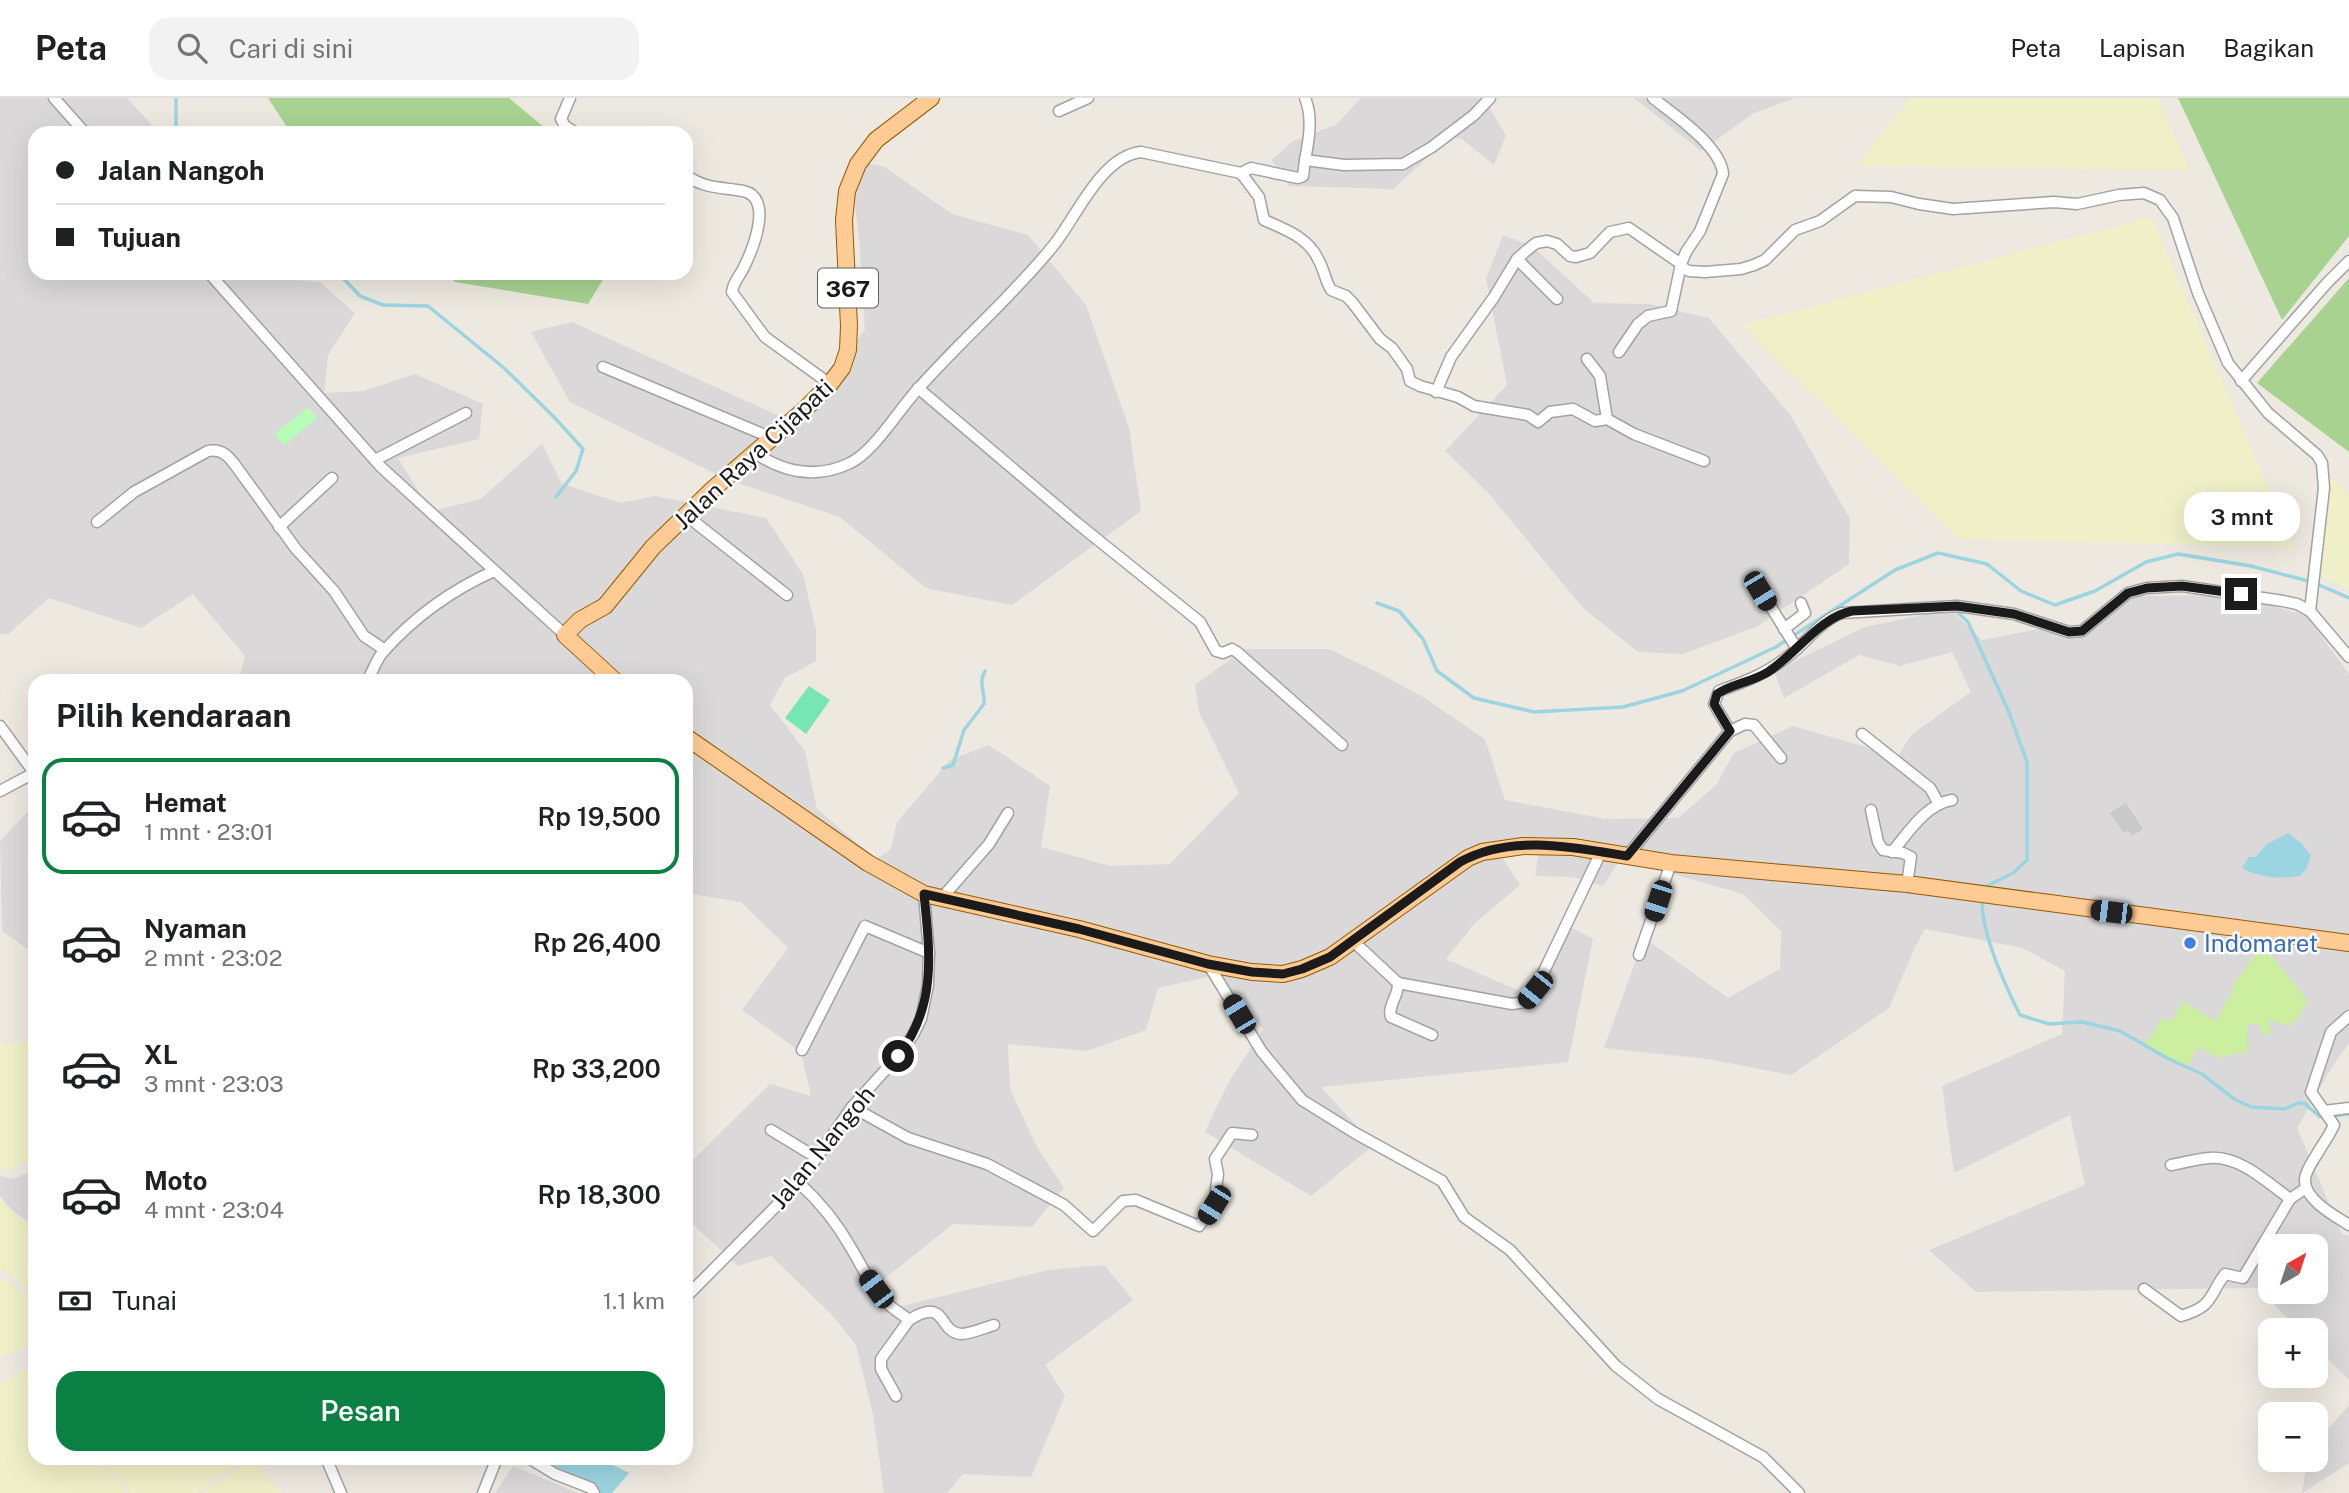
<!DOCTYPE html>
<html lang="id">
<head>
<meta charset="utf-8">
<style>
  body { margin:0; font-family:"Public Sans",sans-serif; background:#f2f2f2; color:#202124; height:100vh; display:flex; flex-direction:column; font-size:26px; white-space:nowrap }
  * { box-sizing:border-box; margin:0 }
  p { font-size:23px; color:#757577 }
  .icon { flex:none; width:38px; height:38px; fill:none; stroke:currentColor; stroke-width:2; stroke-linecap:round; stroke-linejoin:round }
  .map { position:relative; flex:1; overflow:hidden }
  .side { position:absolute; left:28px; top:576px; width:665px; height:791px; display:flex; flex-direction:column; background:#fff; border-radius:21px; box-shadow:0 7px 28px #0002 }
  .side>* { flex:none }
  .top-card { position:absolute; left:28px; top:28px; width:665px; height:154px; border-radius:21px; box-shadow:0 7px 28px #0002; display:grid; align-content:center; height:154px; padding:0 28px; background:#fff }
  .needle { width:46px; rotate:39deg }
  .controls { position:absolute; left:2258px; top:1136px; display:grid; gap:14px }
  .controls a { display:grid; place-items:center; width:70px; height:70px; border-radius:14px; background:#fff; box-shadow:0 7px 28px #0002; font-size:35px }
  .end { position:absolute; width:32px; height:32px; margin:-16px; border:9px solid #1b1b1b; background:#fff; box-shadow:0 0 0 4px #fff }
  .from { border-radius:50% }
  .bubble { position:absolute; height:49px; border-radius:21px; background:#fff; box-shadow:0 7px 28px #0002; font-size:23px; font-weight:600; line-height:49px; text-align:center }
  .car { position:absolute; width:21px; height:42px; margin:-21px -10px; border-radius:9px; box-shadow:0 0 5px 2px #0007; background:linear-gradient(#222 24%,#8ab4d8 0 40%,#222 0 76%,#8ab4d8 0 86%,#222 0) }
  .top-card b { display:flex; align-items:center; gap:24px; height:66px; font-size:26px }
  .top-card b+b { border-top:2px solid #e0e0e0 }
  .top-card i { width:18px; height:18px; background:#202124 }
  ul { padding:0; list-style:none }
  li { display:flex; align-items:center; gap:21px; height:116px; margin:0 14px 10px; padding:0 14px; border:4px solid transparent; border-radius:21px }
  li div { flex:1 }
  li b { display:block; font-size:26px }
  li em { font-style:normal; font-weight:600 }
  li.active { border-color:#0b8043 }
  li>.icon { width:63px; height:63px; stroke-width:1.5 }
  h2 { padding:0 28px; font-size:32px; line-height:84px }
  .pay { display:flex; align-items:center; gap:18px; height:77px; padding:0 28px; font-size:26px }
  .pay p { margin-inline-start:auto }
  .primary-button { display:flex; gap:14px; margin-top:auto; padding:14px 28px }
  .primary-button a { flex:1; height:80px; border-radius:21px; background:#0b8043; color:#fff; font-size:28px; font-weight:600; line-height:80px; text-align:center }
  header { display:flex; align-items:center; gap:42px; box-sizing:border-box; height:98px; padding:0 35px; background:#fff; border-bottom:2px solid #e0e0e0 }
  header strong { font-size:33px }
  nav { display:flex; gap:38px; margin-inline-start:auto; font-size:24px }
  .search { width:490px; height:63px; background:#f2f2f2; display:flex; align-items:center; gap:18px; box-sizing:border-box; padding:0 24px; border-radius:21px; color:#757577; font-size:26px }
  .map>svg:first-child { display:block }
</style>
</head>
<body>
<header>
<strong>Peta</strong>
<div class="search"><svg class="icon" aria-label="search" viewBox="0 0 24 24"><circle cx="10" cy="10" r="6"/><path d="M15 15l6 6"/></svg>Cari di sini</div>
<nav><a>Peta</a><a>Lapisan</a><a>Bagikan</a></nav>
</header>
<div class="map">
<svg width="2349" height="1395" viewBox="0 0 2349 1395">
  <rect width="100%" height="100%" fill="#eee9e0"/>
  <g fill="#dad8d8" fill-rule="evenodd">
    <path d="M0,0H127L159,35H35V175H289L295,182L320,184L355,215L328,257L324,295L364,293L415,276L483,306L479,341L398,360L431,413L481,401L542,346L562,386L621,405L655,398L766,420L803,476L816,533V563L785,580L770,607L805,653L817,711L876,761L891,751L897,724L950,662L989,647L1050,688L1041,749L1110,768L1170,766L1239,695L1199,614L1195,587L1244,551H1329L1381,576L1423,599L1485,641L1505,702L1605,721L1678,720L1716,687L1734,655L1793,628L1866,649L1893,666L1911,637L1971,594L1952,554L1900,568L1859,557L1784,600L1774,573L1865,529L1950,511L1982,542L2039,531L2085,533L2133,498L2236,497L2307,518L2349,576V945L2332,969L2297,1030L2342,1136L2349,1138V1282L2315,1248V1232H2299L2258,1190L1976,1194L1929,1152L2085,1087L2070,1017L1954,1075L1942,988L2062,936L2065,873L2023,850L1925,831L1915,849L1889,910L1791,977L1708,961L1604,950L1644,840L1728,900L1780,871L1781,833L1743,796L1620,761L1603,788L1573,779L1535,778L1541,741L1496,750L1520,787L1475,825L1446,861L1522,894L1566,827L1593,841L1568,964L1321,989L1374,1047L1311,1098L1205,1034L1227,987L1263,931L1211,878L1158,890L1146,932L1087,953L1008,946L1010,991L1037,1049L1064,1090L1032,1129L953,1126L882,1183L898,1209L1048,1172L1104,1167L1133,1202L1045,1267L1065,1298L1031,1379L963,1376L947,1395H884L873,1316L856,1247L833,1218L771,1158L738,1168L686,1120V1069L770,986L811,998L801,954L742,912L788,850L741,804L686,795V583H239L245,558L193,496L141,530L49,500L8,536H0ZM2270,1148H2315V1194H2270Z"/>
    <path d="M1361,0H1484L1506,38L1494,67L1462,41L1450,39L1393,91L1289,88L1272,62L1293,43L1336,27Z"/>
    <path d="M1634,0H1795L1754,15L1701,53Z"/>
    <path d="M849,61L885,69L952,116L1028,137L1086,207L1129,330L1141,413L1012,507L926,490L840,419L726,381L570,304L531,234L572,224L786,321L814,296L865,232L859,140Z"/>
    <path d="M1503,137L1532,148L1594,205L1649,206L1709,220L1791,318L1850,421L1849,466L1758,528L1683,556L1638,554L1582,509L1490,397L1445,353L1507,287L1486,181Z"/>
    <path d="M35,706V856L2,833L0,743Z"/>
    <path d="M31,1074L35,1077V1117L31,1126L11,1111L0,1098V1078L12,1081Z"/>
    <path d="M2349,1307V1365L2302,1395L2307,1362H2315V1346Z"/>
    <path d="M513,1368L578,1395H495Z"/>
  </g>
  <path fill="#c9c9c9" d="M2126,705L2143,731L2132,738L2128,732L2124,735L2110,715Z"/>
  <g fill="#eff0c8">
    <path d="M1911,0H2158L2189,72L1857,68Z"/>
    <path d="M2151,119L2294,449L1959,441L1742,227Z"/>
    <path d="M2328,379L2338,385L2349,397V491L2318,476Z"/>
    <path d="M35,943V1071L23,1062L6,1075L0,1069V947Z"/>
    <path d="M0,1102L35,1134L34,1197L3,1171L0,1174Z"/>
    <path d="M3,1181L35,1202V1246L0,1259V1183Z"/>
    <path d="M31,1268L35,1274V1360H100L126,1395H0V1286Z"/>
    <path d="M102,1360H245L197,1395H130Z"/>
    <path d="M250,1362L282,1395H203Z"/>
  </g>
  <path fill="#cbee9f" d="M2268,854L2308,903L2295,925L2292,922L2291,929L2268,921L2271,938L2261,934L2260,927L2248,925L2247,957L2239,954L2227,959L2223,956L2221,961L2198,949L2187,969L2144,947L2154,935L2161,920L2171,923L2184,904L2216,923L2229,900L2235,884L2256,856Z"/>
  <g fill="#a7d290">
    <path d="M268,0H509L551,35H291Z"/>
    <path d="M2178,0H2349V138L2282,222Z"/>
    <path d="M446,175H607L588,206L455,184Z"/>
    <path d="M2349,180V354L2257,285Z"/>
  </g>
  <path fill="#b6feb8" d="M308,309L317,320L284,347L275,336Z"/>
  <path fill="#75e6b4" d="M809,588L830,602L806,636L785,620Z"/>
  <g fill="#9bd5e1">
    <path d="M2288,735L2301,745L2311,757L2307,770L2300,778C2280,781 2260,780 2242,770L2249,759H2256L2267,746Z"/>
    <path d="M547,1360H599L629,1375L612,1395H598L545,1363Z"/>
  </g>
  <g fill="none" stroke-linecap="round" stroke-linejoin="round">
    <g stroke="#9bd5e1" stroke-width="3.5">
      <path d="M176,0V28L179,35"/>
      <path d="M328,175L343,180L360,198L383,207L428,208L504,270L555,320L583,351L576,373L556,399"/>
      <path d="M1377,505L1399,513L1423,541L1437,573L1474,600L1534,614L1623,609L1682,593L1776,549L1895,472L1938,455L1987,466L2021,493L2055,507L2095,493L2146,464L2178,456L2251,468L2312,484L2349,500"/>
      <path d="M1955,512L1968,524L2008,612L2027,664V762L2013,775L1983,790"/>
      <path d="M943,670L953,667L964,632L984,606C985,594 978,585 985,573"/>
      <path d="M1982,801C1981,834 2005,887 2020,917L2049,926L2082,924L2120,933L2167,960L2202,976L2234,1001L2251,1009L2285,1011L2298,1005H2304L2320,1019H2324"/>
      <path d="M2332,1018L2349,1016"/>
    </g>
    <defs>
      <g id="street">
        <path d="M54,0L85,35"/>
        <path d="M570,0L561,21L565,28L576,35"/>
        <path d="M1305,0C1313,19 1309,42 1305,62"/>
        <path d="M1059,13L1088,0"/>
        <path d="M625,35H628"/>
        <path d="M1241,75L1259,99L1264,122C1284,131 1308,139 1318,161C1324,171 1325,182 1331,192L1346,198L1352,204L1380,241L1392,250L1407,271L1410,283L1420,288L1458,299L1474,308L1528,317L1538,324L1550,314L1573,311L1595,323L1607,321L1634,336L1704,363"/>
        <path d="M686,77C704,91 722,89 743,93C774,99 753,151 744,169C740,178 733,184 732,194L765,239L830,286"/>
        <path d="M1517,161L1557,201"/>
        <path d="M1681,169L1689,173L1705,174L1741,171L1754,167L1765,162L1795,132L1820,123L1855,98L1891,99L1919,106L1953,111L2054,104L2077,106L2119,97L2144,95L2160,102L2173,120L2198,195L2228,265L2268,315L2317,357L2322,365L2324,390L2310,513L2349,559"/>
        <path d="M209,175L381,369L565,537"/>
        <path d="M1619,254L1638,226L1648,218L1671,213L1681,166L1686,154L1700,133L1723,76C1721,48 1674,17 1653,0"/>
        <path d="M1587,261L1600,278L1607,321"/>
        <path d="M603,269L772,340"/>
        <path d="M2241,283L2327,185L2349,163"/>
        <path d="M918,290L1077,425L1200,524L1216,553L1223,555L1232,551L1237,554L1342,647"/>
        <path d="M1436,294L1451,259L1494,199L1517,161L1527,152L1536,145L1547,143L1557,146L1570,158L1576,159L1590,155L1610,134L1629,130L1681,166"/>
        <path d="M755,355C785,375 817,381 850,365C873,355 900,310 918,291C961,242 1012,199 1053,148C1076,120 1101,58 1141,54L1241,75L1251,70L1298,80L1303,78L1305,62L1344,67L1403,66L1432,49L1474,17L1490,0"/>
        <path d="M375,362L466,315"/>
        <path d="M687,418L787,497"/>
        <path d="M97,424L134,394L208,353C223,350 230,360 238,371L296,451L334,493L364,538L385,552"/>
        <path d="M279,429L332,380"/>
        <path d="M1761,493L1797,551"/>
        <path d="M1784,531L1805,515L1801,505"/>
        <path d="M367,583C373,573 376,562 383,554C414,519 452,492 494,473"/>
        <path d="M0,628L35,676"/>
        <path d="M1862,636L1930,690L1939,706"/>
        <path d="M1781,660L1754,627L1745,626L1730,633L1714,606L1719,593C1744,584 1766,576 1787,559C1805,546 1820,523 1842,515L1957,508L2014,516L2069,534L2082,533L2128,495L2147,490L2182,488L2283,503L2297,506L2310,513"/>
        <path d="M0,693L34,675"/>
        <path d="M1871,712L1878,744L1883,752L1903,755L1911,759L1907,786"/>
        <path d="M1892,754C1908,735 1926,706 1952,702"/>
        <path d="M1627,758L1730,633"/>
        <path d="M941,801L989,746L1008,715"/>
        <path d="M1353,843L1398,885C1399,897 1387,909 1391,919L1432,937"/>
        <path d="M1639,857L1671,765"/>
        <path d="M1208,866L1262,954L1302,1002L1355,1035L1442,1083L1464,1119L1510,1152L1616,1268L1658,1301L1763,1359L1799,1395"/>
        <path d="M1398,885L1512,906L1525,904L1535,892L1601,754"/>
        <path d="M2349,918L2331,934L2311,994L2334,1027C2330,1036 2325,1043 2320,1051C2315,1060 2306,1071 2305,1081C2303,1101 2335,1118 2349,1127"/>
        <path d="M802,952L865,828L929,855"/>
        <path d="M852,1009L908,1040L987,1066L1064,1107L1093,1133L1123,1103L1136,1102L1199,1128L1214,1107L1218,1076L1215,1061L1232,1035L1252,1037"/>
        <path d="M2324,1013L2349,1010"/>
        <path d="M771,1032L817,1060"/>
        <path d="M2171,1067C2183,1065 2196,1061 2209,1060C2239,1057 2267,1084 2290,1101"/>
        <path d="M799,1085C820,1104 837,1125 851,1150C862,1168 871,1189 887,1205C894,1212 902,1216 909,1222C948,1198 937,1234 961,1236C970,1236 984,1230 994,1227"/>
        <path d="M2144,1191L2181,1218C2214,1208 2208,1199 2225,1176L2243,1180L2290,1101L2306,1090"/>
        <path d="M686,1199L799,1085L852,1009L898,958L913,937L921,921L928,887L929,855L924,796"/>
        <path d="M896,1298L881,1271V1261L909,1222"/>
        <path d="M326,1360L341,1395"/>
        <path d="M529,1360L555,1376L591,1390L594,1395"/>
        <path d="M483,1395L497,1360"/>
      </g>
      <g id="primary">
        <path d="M615,583L565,537L580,522L605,508L653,449L713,391L803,313L830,286L842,270L848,252L849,228L844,122L847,93L858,66L876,42L931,0"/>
        <path d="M686,639L868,765L924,796L1079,831L1208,866L1252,874L1283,876L1302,871L1330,859L1468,760L1482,754L1523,748L1573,749L1671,765L1907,786L2349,845"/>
      </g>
    </defs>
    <use href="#street" stroke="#a2a2a2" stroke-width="13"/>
    <use href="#primary" stroke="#935a00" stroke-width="18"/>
    <use href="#street" stroke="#fff" stroke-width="10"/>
    <use href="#primary" stroke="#ffcb94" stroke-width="16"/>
  </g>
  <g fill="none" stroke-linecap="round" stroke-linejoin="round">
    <path stroke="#1b1b1b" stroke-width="9" d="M898,958C937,908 930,855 924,796L1079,831L1208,866L1252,874L1283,876L1302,871L1330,859L1460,764C1510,736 1573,749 1627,758L1730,633L1714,606L1717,596C1732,586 1752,584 1768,574C1796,556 1820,519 1852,513L1957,508L2014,516L2069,534L2082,533L2128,495L2147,490L2182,488L2241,496"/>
  </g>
  <circle fill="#3f7fe0" stroke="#fff" stroke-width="2.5" cx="2190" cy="845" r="7"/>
  <g text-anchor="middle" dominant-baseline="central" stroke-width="5" stroke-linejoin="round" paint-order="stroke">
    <rect fill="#fff" stroke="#5f5f5f" stroke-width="2" x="818" y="170.5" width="60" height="39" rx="5"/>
    <g font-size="23" font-weight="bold" fill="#1b1b1b">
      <text x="848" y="190">367</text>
    </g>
    <g font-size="24" fill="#1b1b1b" stroke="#fff">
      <text transform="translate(753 356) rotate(-43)">Jalan Raya Cijapati</text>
      <text transform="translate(822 1049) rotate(-51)">Jalan Nangoh</text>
    </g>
    <g font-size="24" fill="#366cbe" stroke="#fff" text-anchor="start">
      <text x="2204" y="845">Indomaret</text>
    </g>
  </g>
</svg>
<div class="controls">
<a><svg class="needle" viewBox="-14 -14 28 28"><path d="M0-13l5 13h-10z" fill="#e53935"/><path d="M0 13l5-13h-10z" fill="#757577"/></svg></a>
<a>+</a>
<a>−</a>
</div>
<i class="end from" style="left:898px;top:958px"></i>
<i class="end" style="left:2241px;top:496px"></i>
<div class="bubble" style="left:2184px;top:394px;width:116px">3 mnt</div>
<i class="car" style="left:1760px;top:493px;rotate:149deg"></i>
<i class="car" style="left:1658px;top:803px;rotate:198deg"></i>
<i class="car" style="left:2111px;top:814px;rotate:277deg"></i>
<i class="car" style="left:1535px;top:892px;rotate:219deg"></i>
<i class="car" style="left:1239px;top:916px;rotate:329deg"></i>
<i class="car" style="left:1214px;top:1107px;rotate:212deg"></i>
<i class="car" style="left:876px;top:1191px;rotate:323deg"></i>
<div class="top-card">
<b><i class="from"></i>Jalan Nangoh</b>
<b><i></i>Tujuan</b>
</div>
<section class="side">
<h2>Pilih kendaraan</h2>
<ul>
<li class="active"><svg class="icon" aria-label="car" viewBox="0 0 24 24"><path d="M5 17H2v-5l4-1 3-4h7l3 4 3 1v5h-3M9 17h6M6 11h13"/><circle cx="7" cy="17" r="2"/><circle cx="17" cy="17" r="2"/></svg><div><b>Hemat</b><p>1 mnt · 23:01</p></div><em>Rp 19,500</em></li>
<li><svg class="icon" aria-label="car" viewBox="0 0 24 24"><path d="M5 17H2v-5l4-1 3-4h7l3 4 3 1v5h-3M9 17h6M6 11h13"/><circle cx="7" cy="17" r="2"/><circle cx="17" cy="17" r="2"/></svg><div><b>Nyaman</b><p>2 mnt · 23:02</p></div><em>Rp 26,400</em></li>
<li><svg class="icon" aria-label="car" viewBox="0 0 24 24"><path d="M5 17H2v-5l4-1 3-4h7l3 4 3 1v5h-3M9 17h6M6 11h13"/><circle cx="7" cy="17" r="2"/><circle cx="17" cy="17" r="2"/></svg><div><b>XL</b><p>3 mnt · 23:03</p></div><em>Rp 33,200</em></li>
<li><svg class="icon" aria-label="car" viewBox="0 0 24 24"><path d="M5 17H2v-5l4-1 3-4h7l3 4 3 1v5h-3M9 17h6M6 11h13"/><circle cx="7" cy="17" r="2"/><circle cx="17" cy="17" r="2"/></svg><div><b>Moto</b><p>4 mnt · 23:04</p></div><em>Rp 18,300</em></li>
</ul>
<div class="pay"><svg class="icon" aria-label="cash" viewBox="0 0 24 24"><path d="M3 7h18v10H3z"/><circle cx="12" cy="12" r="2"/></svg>Tunai<p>1.1 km</p></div>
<div class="primary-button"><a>Pesan</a></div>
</section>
</div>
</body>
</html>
